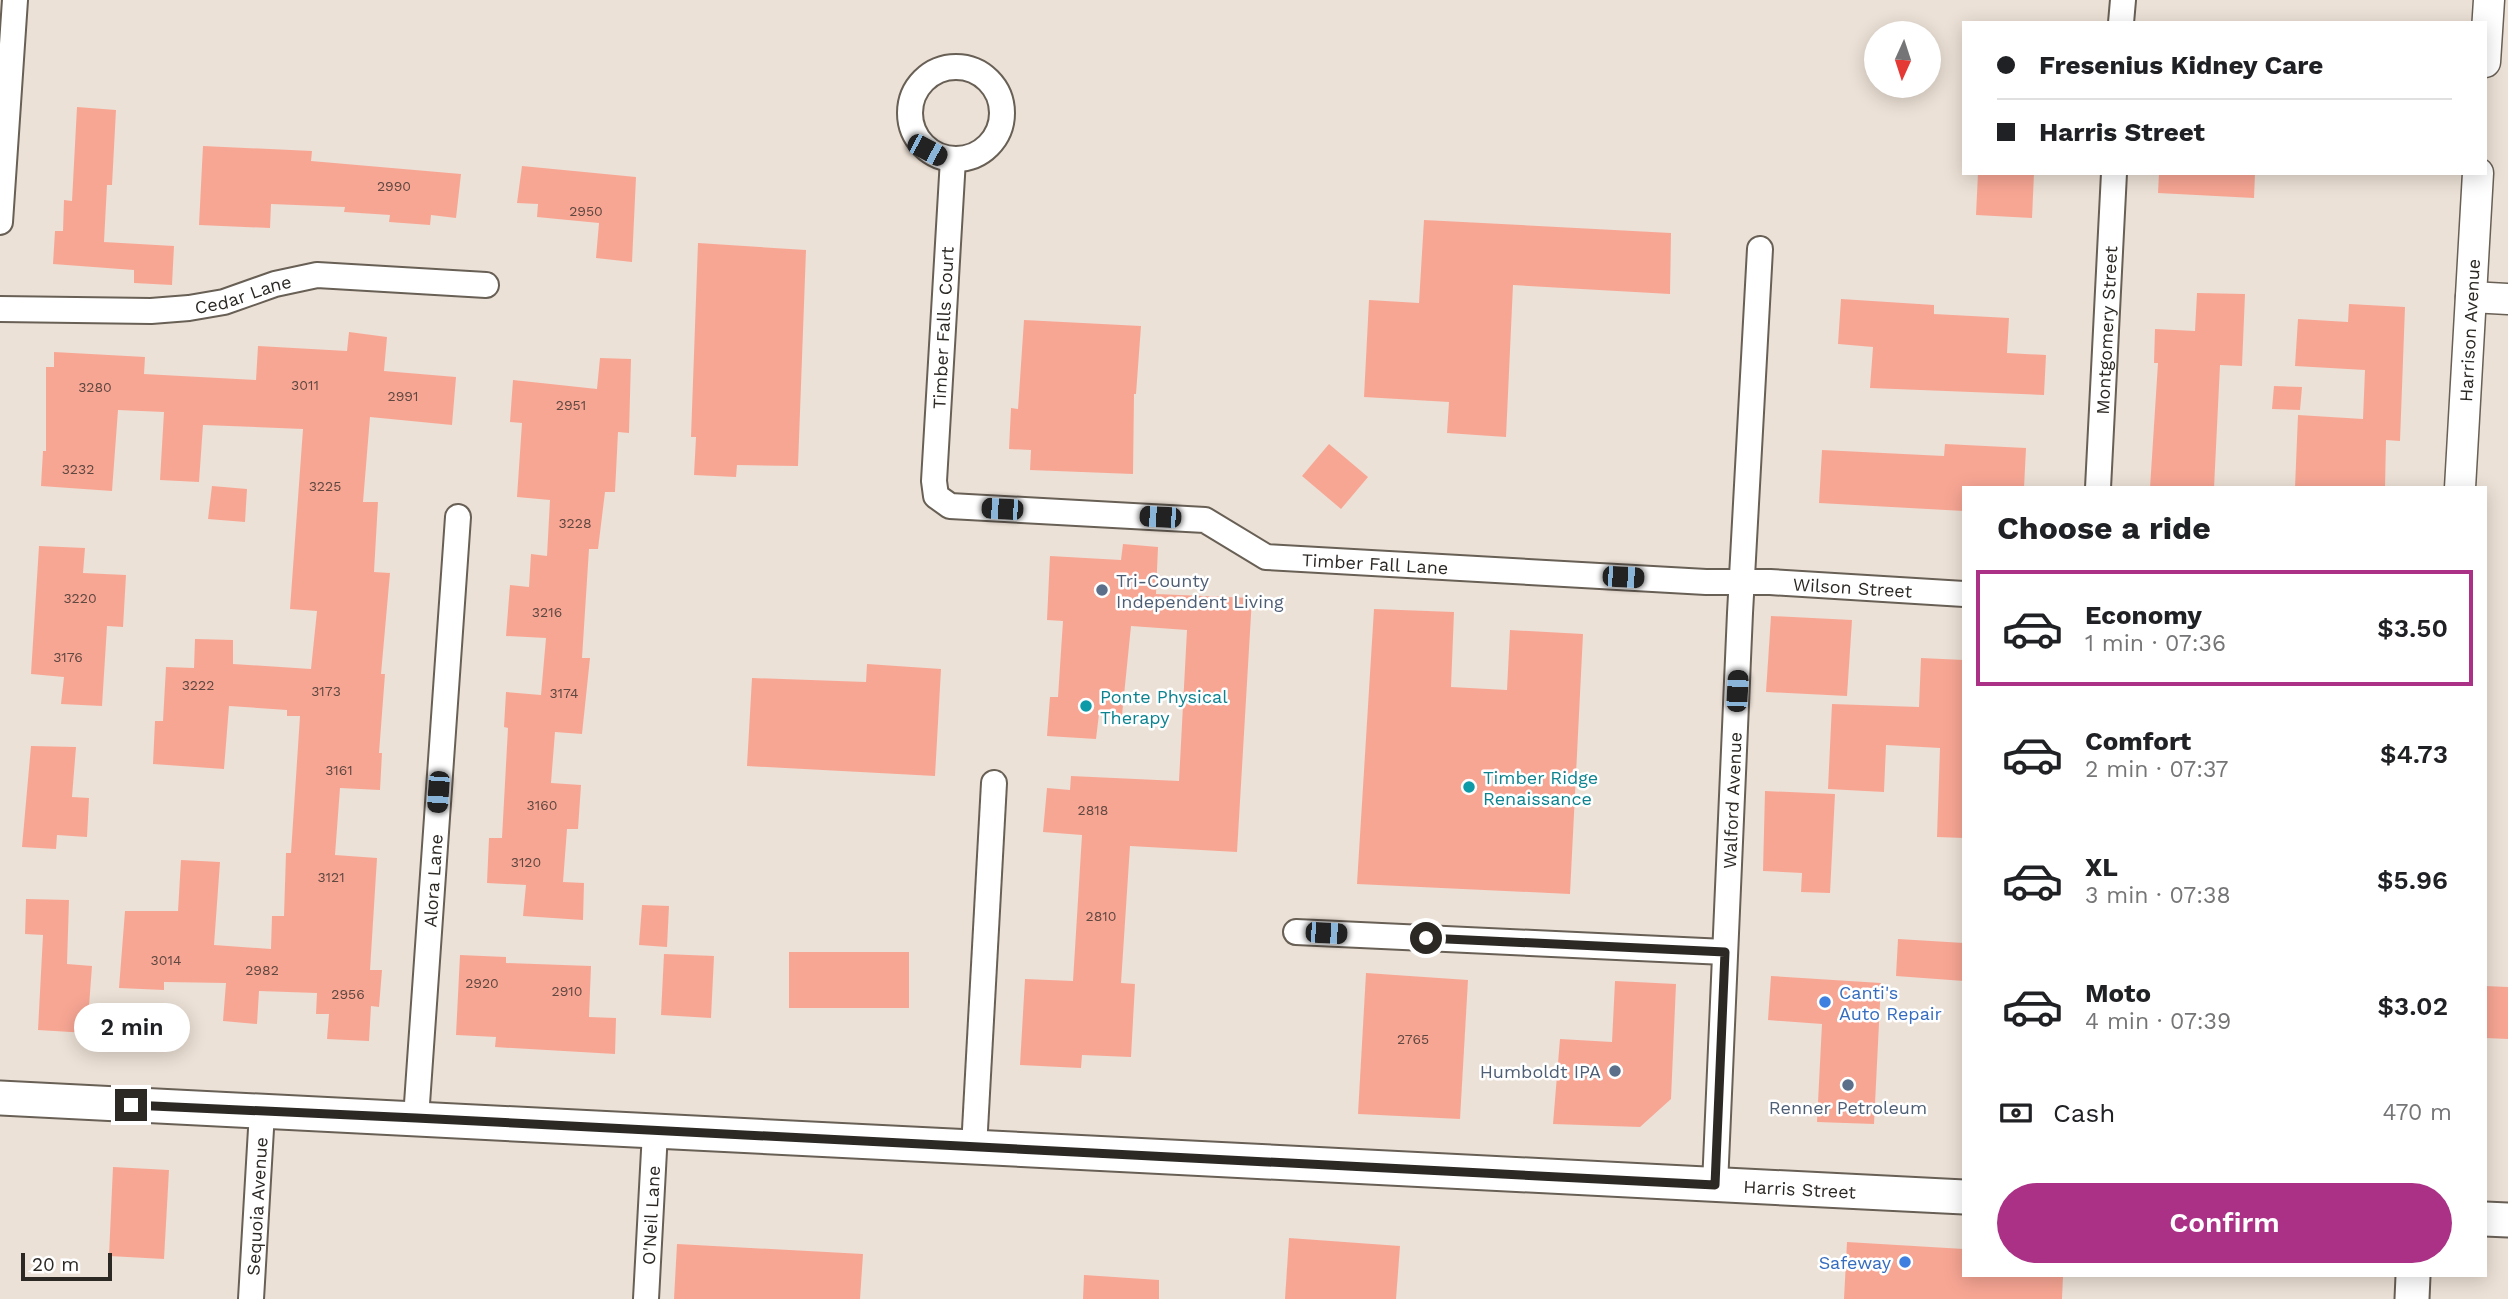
<!DOCTYPE html>
<html lang="en">
<head>
<meta charset="utf-8">
<style>
  body { margin:0; font-family:"Work Sans",sans-serif; background:#f6f6f6; color:#202124; height:100vh; display:flex; flex-direction:column; font-size:26px; white-space:nowrap }
  * { box-sizing:border-box; margin:0 }
  p { font-size:23px; color:#757577 }
  .icon { flex:none; width:38px; height:38px; fill:none; stroke:currentColor; stroke-width:2; stroke-linecap:round; stroke-linejoin:round }
  .map { position:relative; flex:1; overflow:hidden }
  .side { position:absolute; left:1962px; top:486px; width:525px; height:791px; display:flex; flex-direction:column; background:#fff; border-radius:0px; box-shadow:0 4px 18px #0003 }
  .side>* { flex:none }
  .top-card { position:absolute; left:1962px; top:21px; width:525px; height:154px; border-radius:0px; box-shadow:0 4px 18px #0003; display:grid; align-content:center; height:154px; padding:0 35px; background:#fff }
  .needle { width:46px; rotate:183deg }
  .controls { position:absolute; left:1864px; top:21px; display:grid; gap:14px }
  .controls a { display:grid; place-items:center; width:77px; height:77px; border-radius:50%; background:#fff; box-shadow:0 4px 18px #0003; font-size:35px }
  .scale { position:absolute; left:21px; bottom:18px; width:91px; box-sizing:border-box; padding-left:7px; border:4px solid #2c2824; border-top:0; font-size:19px; line-height:24px; white-space:nowrap; color:#2c2824; -webkit-text-stroke:5px #fff; paint-order:stroke }
  .end { position:absolute; width:32px; height:32px; margin:-16px; border:9px solid #2c2824; background:#fff; box-shadow:0 0 0 4px #fff }
  .from { border-radius:50% }
  .bubble { position:absolute; height:49px; border-radius:24px; background:#fff; box-shadow:0 4px 18px #0003; font-size:23px; font-weight:600; line-height:49px; text-align:center }
  .car { position:absolute; width:21px; height:42px; margin:-21px -10px; border-radius:9px; box-shadow:0 0 5px 2px #0007; background:linear-gradient(#222 24%,#8ab4d8 0 40%,#222 0 76%,#8ab4d8 0 86%,#222 0) }
  .top-card b { display:flex; align-items:center; gap:24px; height:66px; font-size:26px }
  .top-card b+b { border-top:2px solid #e0e0e0 }
  .top-card i { width:18px; height:18px; background:#202124 }
  ul { padding:0; list-style:none }
  li { display:flex; align-items:center; gap:21px; height:116px; margin:0 14px 10px; padding:0 21px; border:4px solid transparent; border-radius:0px }
  li div { flex:1 }
  li b { display:block; font-size:26px }
  li em { font-style:normal; font-weight:600 }
  li.on { border-color:#aa3186 }
  li>.icon { width:63px; height:63px; stroke-width:1.5 }
  h2 { padding:0 35px; font-size:32px; line-height:84px }
  .pay { display:flex; align-items:center; gap:18px; height:77px; padding:0 35px; font-size:26px }
  .pay p { margin-inline-start:auto }
  .action { display:flex; gap:14px; margin-top:auto; padding:14px 35px }
  .action a { flex:1; height:80px; border-radius:42px; background:#aa3186; color:#fff; font-size:28px; font-weight:600; line-height:80px; text-align:center }
  .map>svg:first-child { display:block }
</style>
</head>
<body>
<div class="map">
<svg width="2508" height="1299" viewBox="0 0 2508 1299">
  <rect width="100%" height="100%" fill="#ece1d6"/>
  <g fill="#f8a694">
    <path d="M77,107L116,110L112,185H107L104,242L174,246L172,285L134,283V270L53,264L55,231H63L64,200L72,201Z"/>
    <path d="M203,146L312,151L311,161L461,174L456,218L431,215L430,225L389,222L390,215L344,212L345,207L271,204L270,228L199,225Z"/>
    <path d="M522,166L636,177L632,262L596,258L599,223L537,217L538,204L517,203Z"/>
    <path d="M1978,173H2034L2032,218L1976,215Z"/>
    <path d="M2159,173H2255L2254,198L2158,193Z"/>
    <path d="M1424,220L1671,233L1670,294L1513,285L1506,437L1447,433L1449,402L1364,397L1369,300L1419,303Z"/>
    <path d="M698,243L806,250L798,466L737,465L736,477L694,475L696,437H691Z"/>
    <path d="M2197,293L2245,294L2242,366L2220,365L2214,488H2150L2158,363H2154L2155,329L2195,331Z"/>
    <path d="M1841,299L1934,305V314L2009,318L2007,353L2046,355L2044,395L1870,388L1873,347L1838,344Z"/>
    <path d="M2349,304L2405,307L2400,441L2386,440L2385,488H2295L2298,415L2363,419L2365,370L2295,366L2298,319L2348,322Z"/>
    <path d="M1024,320L1141,326L1136,394H1134L1133,474L1030,470L1031,450L1009,449L1011,408L1018,409Z"/>
    <path d="M349,332L387,337L384,371L456,377L452,425L370,417L363,502H378L374,572L390,573L381,674H385L379,753H382L380,790L340,788L335,855L377,858L370,970H382L379,1007L371,1006L369,1041L327,1039L329,1014H316L317,993L259,991L257,1024L223,1021L226,983L164,982V990L119,988L125,911H178L181,860L220,862L214,945L271,949L272,916H284L286,853H291L300,716H287V710L229,706L224,769L153,764L155,721H163L166,667L194,668L195,639L233,640V664L311,669L317,611L290,609L303,429L203,425L199,482L160,480L164,412L118,410L112,491L41,486L43,451H46V367H54V352L145,357L144,374L256,380L258,346L347,351Z"/>
    <path d="M600,358L631,359L629,433L618,432L615,492H605L598,549H589L582,658H590L582,734L555,732L551,783L581,785L578,829H567L563,882L584,883L583,920L523,916L526,885L487,883L489,838H502L508,728L504,727L506,692L541,695L546,638L506,636L510,585L529,587L531,554L547,556L550,500L517,497L522,423L510,422L513,380L597,389Z"/>
    <path d="M2274,386L2302,387L2300,410L2272,409Z"/>
    <path d="M1329,444L1368,477L1341,509L1302,476Z"/>
    <path d="M1945,444L2026,448L2024,488H1964V511L1819,503L1822,450L1944,456Z"/>
    <path d="M212,486L247,489L245,522L208,519Z"/>
    <path d="M1123,544L1158,547L1156,594L1252,598L1237,852L1130,846L1121,983L1135,984L1131,1057L1082,1055L1081,1068L1020,1065L1025,979L1073,981L1082,835L1043,832L1047,788L1070,790L1071,776L1179,781L1187,630L1131,626L1122,715L1099,714L1096,739L1047,736L1050,697H1058L1063,621L1047,620L1050,556L1121,560Z"/>
    <path d="M39,546L85,548L83,573L126,575L123,627L107,626L102,706L61,704L64,677L31,674Z"/>
    <path d="M1374,609L1454,612L1451,687L1507,690L1510,630L1583,634L1570,894L1357,884Z"/>
    <path d="M1771,616L1852,620L1847,696L1766,692Z"/>
    <path d="M1921,658L1964,660V838L1937,837L1940,748L1886,745L1884,792L1828,789L1832,704L1919,707Z"/>
    <path d="M867,664L941,669L935,776L747,766L752,678L866,682Z"/>
    <path d="M31,746L76,747L72,797L89,798L87,837L57,835L56,849L22,847Z"/>
    <path d="M1765,791L1835,794L1830,893L1801,892L1802,873L1763,871Z"/>
    <path d="M26,899L69,900L67,964L92,966L87,1033L38,1030L43,935L25,934Z"/>
    <path d="M642,905L669,906L667,947L639,945Z"/>
    <path d="M1898,939L1964,943V981L1896,976Z"/>
    <rect x="789" y="952" width="120" height="56"/>
    <path d="M664,954L714,956L711,1018L661,1015Z"/>
    <path d="M460,955L506,957V963L591,966L589,1017L616,1018L615,1054L495,1047L496,1037L456,1035Z"/>
    <path d="M1366,973L1468,980L1460,1119L1358,1114Z"/>
    <path d="M1771,976L1881,983L1874,1124L1817,1122L1822,1024L1768,1020Z"/>
    <path d="M1615,981L1676,984L1671,1099L1640,1127L1553,1124L1560,1039L1612,1042Z"/>
    <path d="M2485,986L2508,987V1039L2485,1038Z"/>
    <path d="M113,1167L169,1170L164,1259L109,1256Z"/>
    <path d="M1289,1238L1400,1246L1396,1299H1285Z"/>
    <path d="M1847,1242L1964,1249V1276H2063L2062,1299H1844Z"/>
    <path d="M677,1244L863,1254L860,1299H674Z"/>
    <path d="M1084,1275L1159,1280V1299H1083Z"/>
  </g>
  <g fill="none" stroke-linecap="round" stroke-linejoin="round">
    <defs>
      <g id="minor">
        <path d="M2121,23L2123,0"/>
        <circle cx="956" cy="113" r="46"/>
        <path id="s1" d="M953,159L934,481L936,496L950,506L1205,520L1266,557L1706,582H1770L1964,594"/>
        <path d="M0,222L15,0"/>
        <path id="s2" d="M0,309L151,311L189,308L224,302L275,284L317,275L486,285"/>
        <path id="s3" d="M2098,488L2114,173"/>
        <path d="M1296,932L1725,952"/>
        <path id="s4" d="M416,1118L458,517"/>
        <path d="M974,1148L994,783"/>
        <path id="s5" d="M1715,1185L1740,613L1760,249"/>
        <path id="s6" d="M251,1299L262,1112"/>
        <path id="s7" d="M646,1299L655,1132"/>
      </g>
      <g id="tertiary">
        <path d="M2485,62L2489,0"/>
        <path d="M2471,297L2508,299"/>
        <path id="s8" d="M2460,488L2478,173"/>
      </g>
      <g id="secondary">
        <path id="s9" d="M0,1098L1964,1197"/>
        <path d="M2485,1219L2508,1220"/>
        <path d="M2412,1299L2413,1276"/>
      </g>
    </defs>
    <use href="#minor" stroke="#685f55" stroke-width="28"/>
    <use href="#tertiary" stroke="#685f55" stroke-width="33"/>
    <use href="#secondary" stroke="#685f55" stroke-width="37"/>
    <use href="#minor" stroke="#fff" stroke-width="24"/>
    <use href="#tertiary" stroke="#fff" stroke-width="30"/>
    <use href="#secondary" stroke="#fff" stroke-width="33"/>
  </g>
  <g fill="none" stroke-linecap="round" stroke-linejoin="round">
    <path stroke="#2c2824" stroke-width="9" d="M131,1105L416,1118L1715,1185L1725,952L1426,938"/>
  </g>
  <g fill="#5c6f8a" stroke="#fff" stroke-width="2.5">
    <circle cx="1102" cy="590" r="7"/>
    <circle cx="1615" cy="1071" r="7"/>
    <circle cx="1848" cy="1085" r="7"/>
  </g>
  <g fill="#0f9aa8" stroke="#fff" stroke-width="2.5">
    <circle cx="1086" cy="706" r="7"/>
    <circle cx="1469" cy="787" r="7"/>
  </g>
  <g fill="#3f7fe0" stroke="#fff" stroke-width="2.5">
    <circle cx="1825" cy="1002" r="7"/>
    <circle cx="1905" cy="1262" r="7"/>
  </g>
  <g text-anchor="middle" dominant-baseline="central" stroke-width="5" stroke-linejoin="round" paint-order="stroke">
    <g font-size="14" fill="#5f4840">
      <text x="394" y="186">2990</text>
      <text x="586" y="211">2950</text>
      <text x="305" y="385">3011</text>
      <text x="95" y="387">3280</text>
      <text x="403" y="396">2991</text>
      <text x="571" y="405">2951</text>
      <text x="78" y="469">3232</text>
      <text x="325" y="486">3225</text>
      <text x="575" y="523">3228</text>
      <text x="80" y="598">3220</text>
      <text x="547" y="612">3216</text>
      <text x="68" y="657">3176</text>
      <text x="198" y="685">3222</text>
      <text x="326" y="691">3173</text>
      <text x="564" y="693">3174</text>
      <text x="339" y="770">3161</text>
      <text x="542" y="805">3160</text>
      <text x="1093" y="810">2818</text>
      <text x="526" y="862">3120</text>
      <text x="331" y="877">3121</text>
      <text x="1101" y="916">2810</text>
      <text x="166" y="960">3014</text>
      <text x="262" y="970">2982</text>
      <text x="482" y="983">2920</text>
      <text x="567" y="991">2910</text>
      <text x="348" y="994">2956</text>
      <text x="1413" y="1039">2765</text>
    </g>
    <g font-size="18" fill="#2c2824" stroke="#fff">
      <text stroke="none"><textPath href="#s2" startOffset="245">Cedar Lane</textPath></text>
      <text transform="translate(943 328) rotate(-87)">Timber Falls Court</text>
      <text stroke="none"><textPath href="#s3" startOffset="158">Montgomery Street</textPath></text>
      <text stroke="none"><textPath href="#s8" startOffset="158">Harrison Avenue</textPath></text>
      <text stroke="none"><textPath href="#s1" startOffset="791">Timber Fall Lane</textPath></text>
      <text stroke="none"><textPath href="#s1" startOffset="1269">Wilson Street</textPath></text>
      <text stroke="none"><textPath href="#s5" startOffset="385">Walford Avenue</textPath></text>
      <text stroke="none"><textPath href="#s4" startOffset="238">Alora Lane</textPath></text>
      <text stroke="none"><textPath href="#s9" startOffset="1802">Harris Street</textPath></text>
      <text stroke="none"><textPath href="#s6" startOffset="93">Sequoia Avenue</textPath></text>
      <text stroke="none"><textPath href="#s7" startOffset="84">O'Neil Lane</textPath></text>
    </g>
    <g font-size="18" fill="#4e5e75" stroke="#fff" text-anchor="start">
      <text x="1116" y="580">Tri-County<tspan x="1116" dy="21">Independent Living</tspan></text>
      <text x="1601" y="1071" text-anchor="end">Humboldt IPA</text>
      <text x="1848" y="1107" text-anchor="middle">Renner Petroleum</text>
    </g>
    <g font-size="18" fill="#0d838f" stroke="#fff" text-anchor="start">
      <text x="1100" y="696">Ponte Physical<tspan x="1100" dy="21">Therapy</tspan></text>
      <text x="1483" y="777">Timber Ridge<tspan x="1483" dy="21">Renaissance</tspan></text>
    </g>
    <g font-size="18" fill="#366cbe" stroke="#fff" text-anchor="start">
      <text x="1839" y="992">Canti's<tspan x="1839" dy="21">Auto Repair</tspan></text>
      <text x="1891" y="1262" text-anchor="end">Safeway</text>
    </g>
  </g>
</svg>
<div class="controls">
<a><svg class="needle" viewBox="-14 -14 28 28"><path d="M0-13l5 13h-10z" fill="#e53935"/><path d="M0 13l5-13h-10z" fill="#757577"/></svg></a>
</div>
<div class="scale">20 m</div>
<i class="end from" style="left:1426px;top:938px"></i>
<i class="end" style="left:131px;top:1105px"></i>
<div class="bubble" style="left:74px;top:1003px;width:116px">2 min</div>
<i class="car" style="left:927px;top:150px;rotate:118deg"></i>
<i class="car" style="left:1002px;top:509px;rotate:273deg"></i>
<i class="car" style="left:1160px;top:517px;rotate:273deg"></i>
<i class="car" style="left:1623px;top:577px;rotate:93deg"></i>
<i class="car" style="left:1737px;top:691px;rotate:3deg"></i>
<i class="car" style="left:438px;top:792px;rotate:184deg"></i>
<i class="car" style="left:1326px;top:933px;rotate:93deg"></i>
<div class="top-card">
<b><i class="from"></i>Fresenius Kidney Care</b>
<b><i></i>Harris Street</b>
</div>
<section class="side">
<h2>Choose a ride</h2>
<ul>
<li class="on"><svg class="icon" aria-label="car" viewBox="0 0 24 24"><path d="M5 17H2v-5l4-1 3-4h7l3 4 3 1v5h-3M9 17h6M6 11h13"/><circle cx="7" cy="17" r="2"/><circle cx="17" cy="17" r="2"/></svg><div><b>Economy</b><p>1 min · 07:36</p></div><em>$3.50</em></li>
<li><svg class="icon" aria-label="car" viewBox="0 0 24 24"><path d="M5 17H2v-5l4-1 3-4h7l3 4 3 1v5h-3M9 17h6M6 11h13"/><circle cx="7" cy="17" r="2"/><circle cx="17" cy="17" r="2"/></svg><div><b>Comfort</b><p>2 min · 07:37</p></div><em>$4.73</em></li>
<li><svg class="icon" aria-label="car" viewBox="0 0 24 24"><path d="M5 17H2v-5l4-1 3-4h7l3 4 3 1v5h-3M9 17h6M6 11h13"/><circle cx="7" cy="17" r="2"/><circle cx="17" cy="17" r="2"/></svg><div><b>XL</b><p>3 min · 07:38</p></div><em>$5.96</em></li>
<li><svg class="icon" aria-label="car" viewBox="0 0 24 24"><path d="M5 17H2v-5l4-1 3-4h7l3 4 3 1v5h-3M9 17h6M6 11h13"/><circle cx="7" cy="17" r="2"/><circle cx="17" cy="17" r="2"/></svg><div><b>Moto</b><p>4 min · 07:39</p></div><em>$3.02</em></li>
</ul>
<div class="pay"><svg class="icon" aria-label="cash" viewBox="0 0 24 24"><path d="M3 7h18v10H3z"/><circle cx="12" cy="12" r="2"/></svg>Cash<p>470 m</p></div>
<div class="action"><a>Confirm</a></div>
</section>
</div>
</body>
</html>
